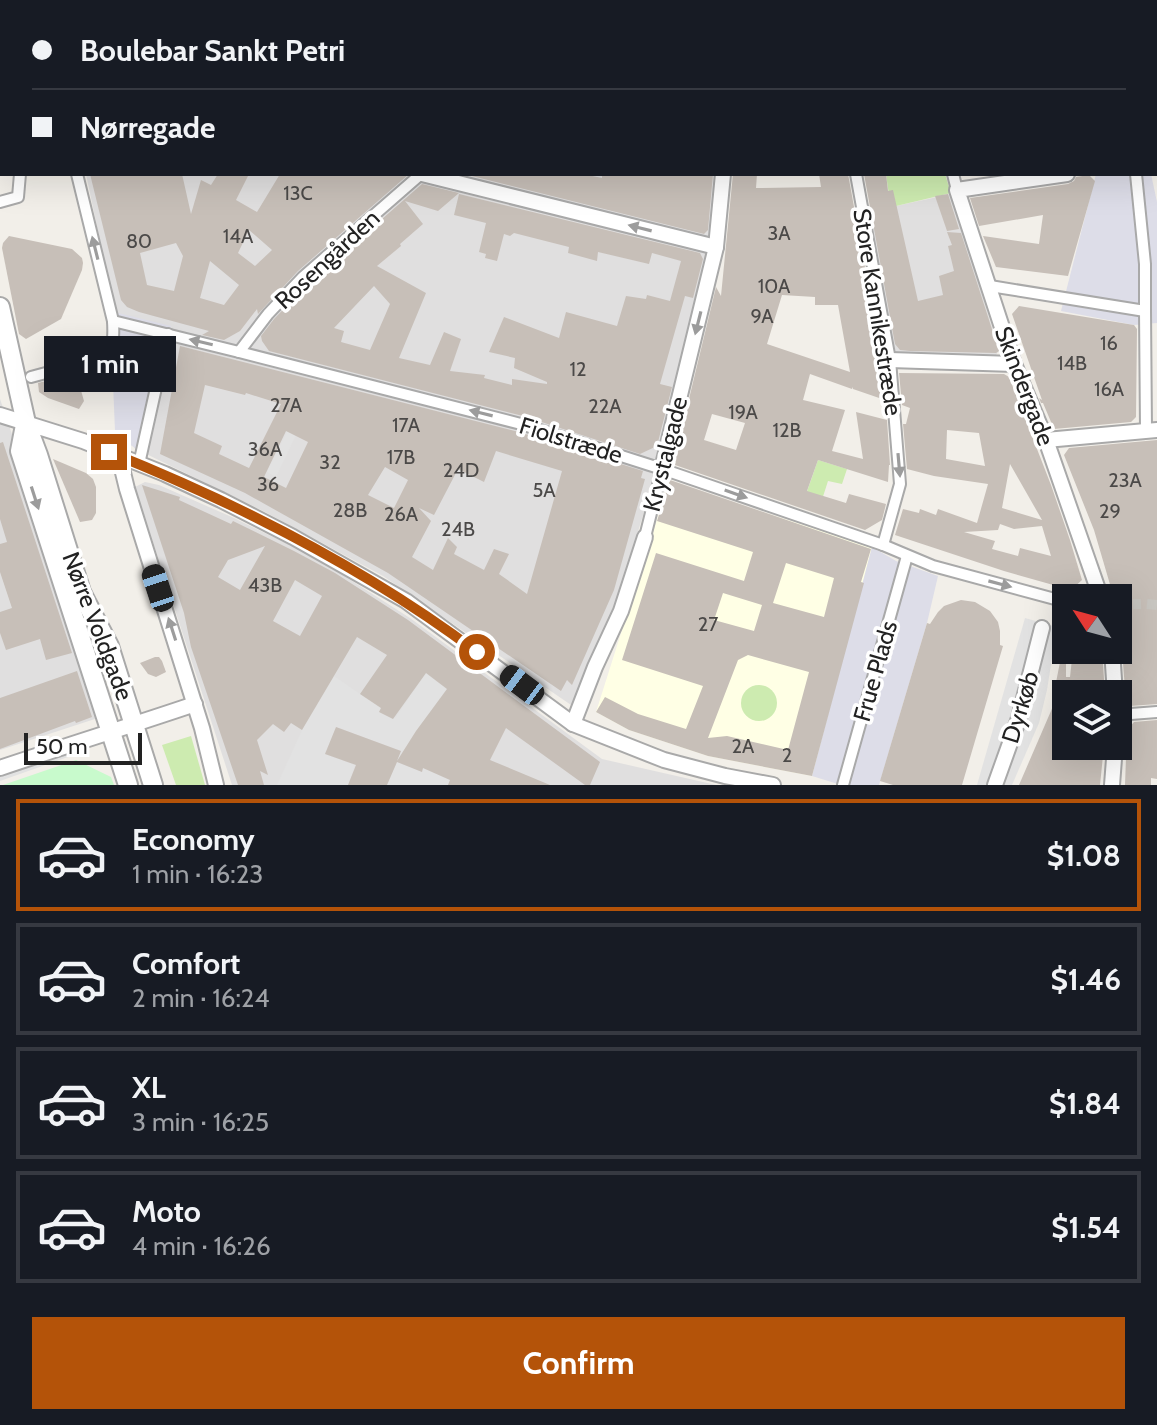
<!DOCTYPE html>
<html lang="en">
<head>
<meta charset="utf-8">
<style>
  body { margin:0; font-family:Cabin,sans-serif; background:#242831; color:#f1f3f6; height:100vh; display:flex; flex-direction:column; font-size:30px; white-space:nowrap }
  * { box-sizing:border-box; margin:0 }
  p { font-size:26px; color:#9ea1a6 }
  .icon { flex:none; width:44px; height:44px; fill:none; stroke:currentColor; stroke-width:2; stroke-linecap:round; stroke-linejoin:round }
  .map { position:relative; height:785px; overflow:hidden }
  .side { display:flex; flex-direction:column; background:#171b24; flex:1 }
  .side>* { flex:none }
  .guide { position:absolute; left:0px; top:0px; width:1158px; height:176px; box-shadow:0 8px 32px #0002; display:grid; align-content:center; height:176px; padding:0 32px; background:#171b24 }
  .needle { width:52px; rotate:306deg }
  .tools { position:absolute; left:1052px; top:584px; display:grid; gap:16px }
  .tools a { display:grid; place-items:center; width:80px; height:80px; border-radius:0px; background:#171b24; box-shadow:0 8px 32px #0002; font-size:40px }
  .scale { position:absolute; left:24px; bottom:20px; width:118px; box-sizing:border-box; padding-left:8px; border:4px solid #222; border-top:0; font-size:22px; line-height:28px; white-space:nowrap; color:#222; -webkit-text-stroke:6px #fff; paint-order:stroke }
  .end { position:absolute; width:36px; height:36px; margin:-18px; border:10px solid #b45309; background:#fff; box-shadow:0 0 0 4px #fff }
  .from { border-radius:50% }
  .bubble { position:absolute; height:56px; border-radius:0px; background:#171b24; box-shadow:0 8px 32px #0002; font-size:26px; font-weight:700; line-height:56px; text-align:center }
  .car { position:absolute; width:24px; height:48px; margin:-24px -12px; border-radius:10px; box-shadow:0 0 6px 2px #0007; background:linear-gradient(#222 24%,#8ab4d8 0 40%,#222 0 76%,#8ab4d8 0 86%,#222 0) }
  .guide b { display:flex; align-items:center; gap:28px; height:76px; font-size:30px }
  .guide b+b { border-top:2px solid #363941 }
  .guide i { width:20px; height:20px; background:#f1f3f6 }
  ul { padding:14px 0 0; list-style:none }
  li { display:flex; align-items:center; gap:24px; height:112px; margin:0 16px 12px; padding:0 16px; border:4px solid #363941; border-radius:0px }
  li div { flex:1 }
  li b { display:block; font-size:30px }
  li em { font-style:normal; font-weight:700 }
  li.active { border-color:#b45309 }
  li>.icon { width:72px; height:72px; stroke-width:1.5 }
  .cta { display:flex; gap:16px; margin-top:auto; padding:16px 32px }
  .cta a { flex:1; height:92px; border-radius:0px; background:#b45309; color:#fff; font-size:32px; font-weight:700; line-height:92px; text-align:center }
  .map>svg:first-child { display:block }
</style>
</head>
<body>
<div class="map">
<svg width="1157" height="785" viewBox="0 0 1157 785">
  <rect width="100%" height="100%" fill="#f2efe9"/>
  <g fill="#e0dfdf">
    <path d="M39,0H354L353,2H40Z"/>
    <path d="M424,0H720V2H429Z"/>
    <path d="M86,174H714L713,236L652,486L620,590L574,707L383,576L265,512L134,448L108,280Z"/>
    <path d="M951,194L999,350L995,357L896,352L892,344L866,206L895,202L896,206Z"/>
    <path d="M0,399L33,496L101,717L0,750Z"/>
    <path d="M145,482L159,485L234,518L298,549L335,570L410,618L602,759L716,785H232L135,487Z"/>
  </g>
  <path fill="#ffffe5" d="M669,482L872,547L812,776L708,756L629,730L596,712Z"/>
  <g fill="#cdebb0">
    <path d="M886,174H945L951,193L896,206L890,202Z"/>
    <path d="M818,460L847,469L842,484L828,481L819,509L803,503Z"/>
    <circle cx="759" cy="703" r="18"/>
    <path d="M191,736L205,785H176L162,745Z"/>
  </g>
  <path fill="#c8facc" d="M76,760L111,777L114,785H3Z"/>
  <g fill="#e2e2e2">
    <path d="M289,428L297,433L276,477L267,472Z"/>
    <path d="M1025,618L1057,627L1047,690L1039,723L1012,785H977Z"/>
    <path d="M426,673L447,689L410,741L421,772L423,768L450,780L448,785H387L401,751L337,727L325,754L355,765L348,785H277L302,730L334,676L395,718Z"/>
    <path d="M83,747L85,751L0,781V776Z"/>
  </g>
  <g fill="#dddde8">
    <path d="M1096,174H1151L1157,202V323L1134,325L1061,311Z"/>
    <path d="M110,311L171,326L145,454L124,441L115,431Z"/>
    <path d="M872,547L896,561L938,576L927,623L879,785H841L812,776Z"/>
  </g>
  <g fill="#c7bfb8" fill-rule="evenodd">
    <path d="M90,174H182L191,214L201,180L211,185L218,174H249L236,200L257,212L280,174H409L298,271L258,314L257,309L240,331L224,340L202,335L209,331L139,312L127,307L121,300ZM249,230L272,250L255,266L238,253ZM176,243L183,256L174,291L147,285L140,253ZM210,261L239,285L224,305L200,298Z"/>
    <path d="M464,174H583L602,178V174H713L708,230L704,234Z"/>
    <path d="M733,174H757L756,188L821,187L819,174H848L875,322L872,319L881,373H883L885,400L853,389V387L852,389L810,374L803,400L845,410L832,451L863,459L856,412L887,420L890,465H889L888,482L818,460L807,491L846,503L849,494L886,504L882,520L865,530L675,465L676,462L674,461L716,287L721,296ZM782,295L815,297V305H838L850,372L767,344ZM712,414L745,423L736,450L704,440Z"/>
    <path d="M864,174H886L888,191L893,190L918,301L943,295L939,276L954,271L948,246L952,245L947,232L961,233L999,351L996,353L910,351L900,350L895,344Z"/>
    <path d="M1089,175L1095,181L1068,276L996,267L983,236L1039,244L1043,215L979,226L970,198L1068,184L1074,181L1076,177Z"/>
    <path d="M422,184L459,193L438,211L405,201L423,224L400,244L401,246L377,266L426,293L399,358L430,365L444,332L461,339L450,371L485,375L484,378L512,385V379L547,384V382L514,368L515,358L489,352L504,317L559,338L566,312L617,326L626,296L646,299L647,295L670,301L681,261L652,253L649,264L598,252L597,261L568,253L569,247L514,233L510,236L504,234L497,261L485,258L486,254L479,252L486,223L454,215L459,194L700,253L703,259L693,298L685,296L660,384L672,387L657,446L640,454L523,416L269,351L262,341L261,336L274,319L309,283ZM374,286L390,304L370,350L341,342L344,331L334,328Z"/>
    <path d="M948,194L959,229L947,231L935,196Z"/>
    <path d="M9,236L72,249L82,258L83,263L82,270L61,319L26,339L19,334L2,248L3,243Z"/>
    <path d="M1019,306L1134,325L1137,329L1136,417L1131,422L1054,429L1043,403H1041L1039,398L1042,400L1012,314Z"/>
    <path d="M180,346L519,432L643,471L641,478L645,479L614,590L572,685L567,680L561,691L388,573L245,493L160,454ZM205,385L245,395L246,393L281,404L249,468L219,454L222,446L194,433ZM286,431L308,442L286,488L264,477ZM496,451L562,471L527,594L499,574L509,554L494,549L484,570L454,554L457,547L448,538L433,570L412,557L431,521L419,508L434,515L458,469L484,482ZM385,467L408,480L394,508L368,495Z"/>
    <path d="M76,373L84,401L79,409L48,398L39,392L38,383Z"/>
    <path d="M899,373L1004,374L1009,377L1051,485L1070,540L1082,580L1071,590L1004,571L895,535L903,509L919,513L920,509L936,515L938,509L977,523L988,484L934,476L907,469L903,424H906L910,408L902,405ZM947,430L979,433L985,466L946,459ZM1010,464L1042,520L1002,508ZM1000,524L1014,529L1042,526L1051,556L1020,548L1018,556L992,549L995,541L964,532L998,530Z"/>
    <path d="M1157,440V704L1130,706L1128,703V689H1125L1118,598H1114L1094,530L1064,455L1069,448Z"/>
    <path d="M3,442L72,653L46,660L40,639L6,650L0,633V612L12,608L0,572V544L7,542L0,519V443Z"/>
    <path d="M53,459L86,473L93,479L96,487V513L92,520L80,522Z"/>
    <path d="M670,480L871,549L861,582L864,583L812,776L708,756L629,730L596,712L605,697L638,714L686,729L703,686L622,660L656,553L744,581L753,552L657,521ZM786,563L834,578L824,617L773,603ZM723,593L762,605L754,631L714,620ZM748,655L809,672L788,750L727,736L708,738L738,660Z"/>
    <path d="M142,485L180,497L179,500L231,524L233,521L294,551L335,573L408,620L600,762L590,785H585L506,728L490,760L550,785H448L450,780L423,768L422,772L397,762L387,785H348L356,765L325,754L336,727L401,751L397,761L416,731L447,689L426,673L393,719L379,712L381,708L360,694L387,655L357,637L302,730L291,723L284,732L273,724L257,740L268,775L260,771L264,785H238L191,647L184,613ZM265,546L240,590L218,577L228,560ZM295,580L322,596L300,636L273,621Z"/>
    <path d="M961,600L975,602L990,611L998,622L1000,631V645L1003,646L962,785H893L880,781L927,623L930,624L938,612L944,606Z"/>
    <path d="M1073,650H1102L1105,694H1066V746H1104L1100,785H1019L1054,704L1052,703L1060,662L1066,663V677H1070Z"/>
    <path d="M155,657H159L162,661L166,672L156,677L148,674L140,663Z"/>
    <path d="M77,671L92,717L76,723L75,721L0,749V698Z"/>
    <path d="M1157,720V779L1151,778V785H1125L1127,730L1134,722Z"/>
  </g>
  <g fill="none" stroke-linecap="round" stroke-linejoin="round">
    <g stroke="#c8c6c1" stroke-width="10" stroke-dasharray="10 5" stroke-linecap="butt">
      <path d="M1147,604L1157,605"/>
      <path d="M1118,605L1141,604"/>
    </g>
    <defs>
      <g id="pedestrian">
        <path d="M36,0V2"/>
        <path d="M392,0L393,2"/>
        <path d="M1101,0V2"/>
        <path d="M365,2L366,0"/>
        <path d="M504,2L505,0"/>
        <path d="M901,2L905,0"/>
        <path d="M0,136L2,137"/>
        <path d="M856,174L890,360L900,484L883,545"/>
        <path d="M953,174L957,190"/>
        <path d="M0,202L18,197L20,174"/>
        <path d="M990,286L1145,311V264L1136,174"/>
        <path d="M1145,311L1146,430"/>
        <path d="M113,321L239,352L521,424L662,469L883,545L933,566L1066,602"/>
        <path d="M239,352L268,314L303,277L421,174"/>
        <path d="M31,377L101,358C114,347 114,339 113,321L77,174"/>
        <path d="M139,464L168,334"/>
        <path d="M645,537L662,469"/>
        <path d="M1118,715L1157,712"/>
        <path d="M843,785L907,556"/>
      </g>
      <g id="minor">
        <path d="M215,0L216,2"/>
        <path d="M734,0L735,2"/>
        <path d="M1156,162L1157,161"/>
        <path d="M422,174L716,247"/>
        <path d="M1067,174L957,190L1014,364L1046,440L1101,598"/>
        <path d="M890,360L1014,364"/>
        <path d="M0,415L83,441L165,474L221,500L293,537L406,601L573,724L664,760L725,776L773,785"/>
        <path d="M1046,440L1157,430"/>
        <path d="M119,456L127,489L202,728L216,785"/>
        <path d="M662,469L716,247L723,174"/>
        <path d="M1112,650L1115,694"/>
        <path d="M573,724L595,667L621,611L645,537"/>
        <path d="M0,768C65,746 130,726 195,704"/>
        <path d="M995,785L1019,718L1042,628"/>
        <path d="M1112,785L1115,746"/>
      </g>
      <g id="tertiary">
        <path d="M0,307L26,423L38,455L81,592L109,646L153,785"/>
        <path d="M25,425L20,451L128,785"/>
      </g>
    </defs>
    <use href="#pedestrian" stroke="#a9a9a9" stroke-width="14"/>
    <use href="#minor" stroke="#a9a9a9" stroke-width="18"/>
    <use href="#tertiary" stroke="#a9a9a9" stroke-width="22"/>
    <use href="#pedestrian" stroke="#fff" stroke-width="10"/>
    <use href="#minor" stroke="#fff" stroke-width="14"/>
    <use href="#tertiary" stroke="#fff" stroke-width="18"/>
  </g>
  <defs><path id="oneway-solid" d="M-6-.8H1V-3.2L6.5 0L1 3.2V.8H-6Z" transform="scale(2)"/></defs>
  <g fill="#9c9c9c">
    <use href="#oneway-solid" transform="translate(640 228) rotate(-166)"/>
    <use href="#oneway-solid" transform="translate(95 248) rotate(-104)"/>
    <use href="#oneway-solid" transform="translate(698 323) rotate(104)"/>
    <use href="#oneway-solid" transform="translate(201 342) rotate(-167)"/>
    <use href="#oneway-solid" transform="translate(481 413) rotate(-166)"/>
    <use href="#oneway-solid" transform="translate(899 465) rotate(85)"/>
    <use href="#oneway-solid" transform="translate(736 494) rotate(19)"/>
    <use href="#oneway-solid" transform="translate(35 498) rotate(72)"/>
    <use href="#oneway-solid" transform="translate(1000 584) rotate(15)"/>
    <use href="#oneway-solid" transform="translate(172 629) rotate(-108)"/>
  </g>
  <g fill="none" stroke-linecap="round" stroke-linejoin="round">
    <path stroke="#b45309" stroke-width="10" d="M109,452C239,504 365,568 477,652"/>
  </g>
  <g text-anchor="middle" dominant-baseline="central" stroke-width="7" stroke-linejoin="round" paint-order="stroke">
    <g font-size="20" fill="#4b4948">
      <text x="298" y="193">13C</text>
      <text x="779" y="233">3A</text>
      <text x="238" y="236">14A</text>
      <text x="139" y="241">80</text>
      <text x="774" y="286">10A</text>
      <text x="762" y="316">9A</text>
      <text x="1109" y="343">16</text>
      <text x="1072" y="363">14B</text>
      <text x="578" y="369">12</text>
      <text x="1109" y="389">16A</text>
      <text x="286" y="405">27A</text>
      <text x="605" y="406">22A</text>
      <text x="743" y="412">19A</text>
      <text x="406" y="425">17A</text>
      <text x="787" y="430">12B</text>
      <text x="265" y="449">36A</text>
      <text x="401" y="457">17B</text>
      <text x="330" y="462">32</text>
      <text x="461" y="470">24D</text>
      <text x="1125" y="480">23A</text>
      <text x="268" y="484">36</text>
      <text x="544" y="490">5A</text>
      <text x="350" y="510">28B</text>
      <text x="1110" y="511">29</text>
      <text x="401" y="514">26A</text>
      <text x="458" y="529">24B</text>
      <text x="265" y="585">43B</text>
      <text x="708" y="624">27</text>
      <text x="743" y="746">2A</text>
      <text x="787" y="755">2</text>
    </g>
    <g font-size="24" fill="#222" stroke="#fff">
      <text transform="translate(327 259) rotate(-43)">Rosengården</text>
      <text transform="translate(878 312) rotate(81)">Store Kannikestræde</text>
      <text transform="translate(1025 386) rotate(69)">Skindergade</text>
      <text transform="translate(571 440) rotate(17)">Fiolstræde</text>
      <text transform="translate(665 454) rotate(-76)">Krystalgade</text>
      <text transform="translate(98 626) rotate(69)">Nørre Voldgade</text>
      <text transform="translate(875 671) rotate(-74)">Frue Plads</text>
      <text transform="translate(1020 707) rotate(-73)">Dyrkøb</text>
    </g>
  </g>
</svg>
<div class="tools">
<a><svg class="needle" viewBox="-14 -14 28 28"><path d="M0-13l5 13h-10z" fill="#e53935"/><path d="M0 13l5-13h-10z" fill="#9ea1a6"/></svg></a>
<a><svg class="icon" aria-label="layers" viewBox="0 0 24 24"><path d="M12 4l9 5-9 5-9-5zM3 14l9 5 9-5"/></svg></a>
</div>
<div class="scale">50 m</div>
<i class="end from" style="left:477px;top:652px"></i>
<i class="end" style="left:109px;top:452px"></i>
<div class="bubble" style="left:44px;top:336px;width:132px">1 min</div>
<i class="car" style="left:158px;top:588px;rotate:342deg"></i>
<i class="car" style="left:522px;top:685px;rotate:307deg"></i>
<div class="guide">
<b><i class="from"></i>Boulebar Sankt Petri</b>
<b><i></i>Nørregade</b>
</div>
</div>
<section class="side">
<ul>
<li class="active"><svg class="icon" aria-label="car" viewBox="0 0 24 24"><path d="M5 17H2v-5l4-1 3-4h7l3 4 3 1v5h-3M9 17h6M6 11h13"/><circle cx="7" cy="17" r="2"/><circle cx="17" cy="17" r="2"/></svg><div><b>Economy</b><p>1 min · 16:23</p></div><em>$1.08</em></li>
<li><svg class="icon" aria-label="car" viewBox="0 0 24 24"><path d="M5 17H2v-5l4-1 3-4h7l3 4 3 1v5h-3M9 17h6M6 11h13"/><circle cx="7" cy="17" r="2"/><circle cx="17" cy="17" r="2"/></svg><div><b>Comfort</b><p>2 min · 16:24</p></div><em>$1.46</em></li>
<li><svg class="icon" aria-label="car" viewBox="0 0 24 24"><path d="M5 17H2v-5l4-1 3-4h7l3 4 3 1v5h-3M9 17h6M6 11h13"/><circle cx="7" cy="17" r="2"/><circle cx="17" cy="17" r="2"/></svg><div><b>XL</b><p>3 min · 16:25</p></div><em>$1.84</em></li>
<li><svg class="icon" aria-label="car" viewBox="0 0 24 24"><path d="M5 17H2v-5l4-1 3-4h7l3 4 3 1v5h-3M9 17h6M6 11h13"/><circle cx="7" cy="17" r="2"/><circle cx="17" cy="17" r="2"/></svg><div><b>Moto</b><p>4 min · 16:26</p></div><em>$1.54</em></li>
</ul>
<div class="cta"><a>Confirm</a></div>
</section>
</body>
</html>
